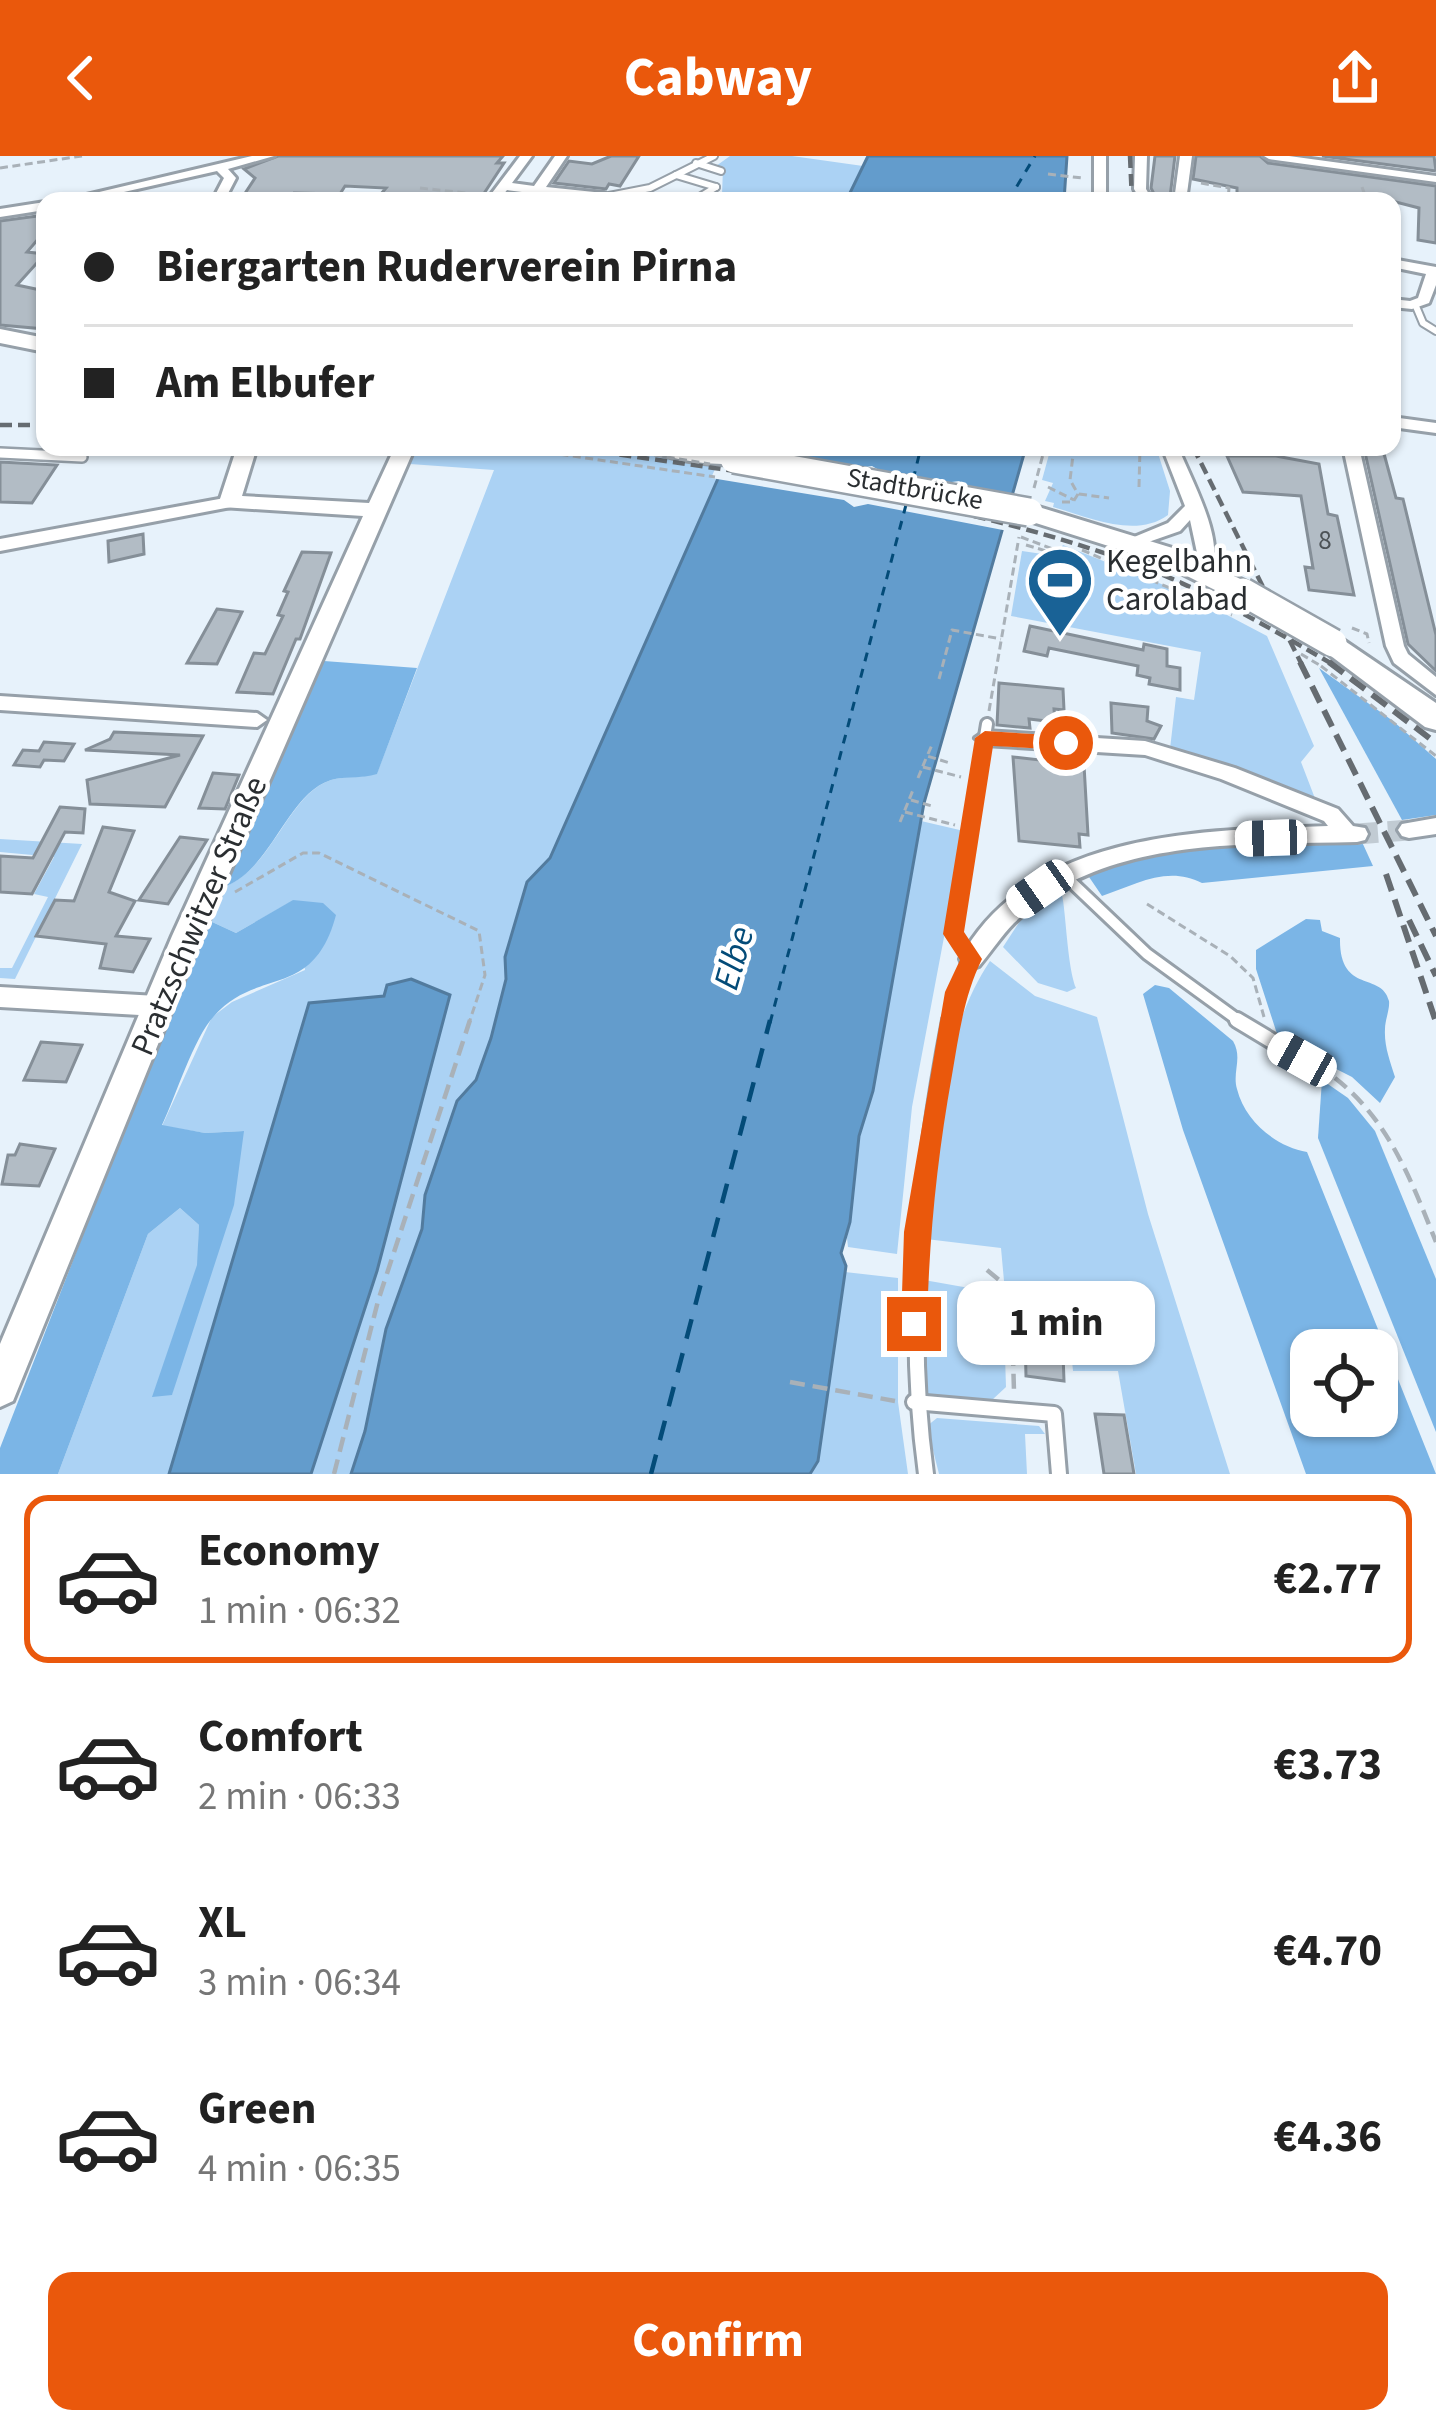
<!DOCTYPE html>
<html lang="en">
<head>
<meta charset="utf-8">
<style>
  body { margin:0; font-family:"Source Sans 3",sans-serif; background:#f6f6f6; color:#222; height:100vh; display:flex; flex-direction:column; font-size:45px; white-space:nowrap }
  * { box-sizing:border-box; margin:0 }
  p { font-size:39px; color:#767676 }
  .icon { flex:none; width:66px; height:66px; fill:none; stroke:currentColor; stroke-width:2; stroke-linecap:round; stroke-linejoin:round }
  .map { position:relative; height:1318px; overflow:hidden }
  .sheet { display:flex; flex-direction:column; background:#fff; flex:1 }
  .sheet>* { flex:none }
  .guide { position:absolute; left:36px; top:36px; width:1365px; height:264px; border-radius:24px; box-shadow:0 3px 9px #0004; display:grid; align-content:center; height:264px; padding:0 48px; background:#fff }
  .buttons { position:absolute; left:1290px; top:1173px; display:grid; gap:24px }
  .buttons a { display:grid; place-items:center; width:108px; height:108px; border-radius:24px; background:#fff; box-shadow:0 3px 9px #0004; font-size:60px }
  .end { position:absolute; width:54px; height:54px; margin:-27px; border:15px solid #ea580c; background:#fff; box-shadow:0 0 0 6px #fff }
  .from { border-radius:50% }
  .bubble { position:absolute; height:84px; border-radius:24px; background:#fff; box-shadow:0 3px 9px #0004; font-size:39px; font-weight:700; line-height:84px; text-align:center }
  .car { position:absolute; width:36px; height:72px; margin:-36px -18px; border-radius:15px; box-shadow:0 0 9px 3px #0007; background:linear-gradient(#fff 24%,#345 0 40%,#fff 0 76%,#345 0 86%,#fff 0) }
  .guide b { display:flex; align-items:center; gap:42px; height:114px; font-size:45px }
  .guide b+b { border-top:3px solid #e0e0e0 }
  .guide i { width:30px; height:30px; background:#222 }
  ul { padding:21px 0 0; list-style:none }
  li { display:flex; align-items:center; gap:36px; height:168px; margin:0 24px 18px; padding:0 24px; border:6px solid transparent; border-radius:24px }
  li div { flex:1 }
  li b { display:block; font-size:45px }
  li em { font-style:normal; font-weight:700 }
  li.current { border-color:#ea580c }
  li>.icon { width:108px; height:108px; stroke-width:1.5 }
  .action { display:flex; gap:24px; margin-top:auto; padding:24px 48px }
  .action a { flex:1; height:138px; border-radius:24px; background:#ea580c; color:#fff; font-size:48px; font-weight:700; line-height:138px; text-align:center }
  header { display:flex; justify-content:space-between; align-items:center; height:156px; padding:0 48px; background:#ea580c; color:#fff; font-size:54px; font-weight:700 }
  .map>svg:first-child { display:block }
</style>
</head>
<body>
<header><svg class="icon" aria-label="back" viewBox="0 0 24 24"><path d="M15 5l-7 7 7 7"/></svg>Cabway<svg class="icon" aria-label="share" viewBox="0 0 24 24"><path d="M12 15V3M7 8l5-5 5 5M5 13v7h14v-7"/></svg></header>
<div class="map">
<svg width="1436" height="1318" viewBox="0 0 1436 1318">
  <rect width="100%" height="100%" fill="#e7f2fb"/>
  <g fill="#abd2f4">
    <path d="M730,0H792L863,10L846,45H711L722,38L723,13L716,10Z"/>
    <path d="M417,291H732L550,702L527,726L505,801L506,823L491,882L476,924L457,945L425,1039L422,1073L386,1173L365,1275L351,1318H311L377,1115L449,838L411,823L388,829L385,840L309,848L169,1318H58L148,1078L180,1052L199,1069L198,1108L153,1240L172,1238L243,975L205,977L162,970L212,861L232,846L305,814L294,744L236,777L210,765L226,730C273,711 288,638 331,624C345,620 360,623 377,617L494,314L410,308Z"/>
    <path d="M1051,291H1156L1170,335L1168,359C1135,383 1089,361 1053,351L1054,347L1045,345L1053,327L1042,324Z"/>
    <path d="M1063,389L1189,439L1267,480L1314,590L1301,606L1316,645L1170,593L1176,541L1194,544L1201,496L1011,460L1022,395L1056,400Z"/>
    <path d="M921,665L964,675L912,951L897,1098L848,1091L847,1082L859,980L873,935Z"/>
    <path d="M0,683L82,688L15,823L0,822V812H12L48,741L34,738L54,701L0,696Z"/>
    <path d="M1060,733C1066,742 1066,806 1076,832L1067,836L1038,827L1003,791L1022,762Z"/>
    <path d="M990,805L1035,840L1097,861L1148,1058L1230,1318H1136L1118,1215H1073L1065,1132L1004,1125L1001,1092L926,1083C935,992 938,883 990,805Z"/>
    <path d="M845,1116L898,1122V1246L908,1318H810L818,1305Z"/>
    <path d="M924,1124L1003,1138L1006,1231L992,1244L925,1238Z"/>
    <path d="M937,1262L1039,1270L1045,1278H1025L1027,1318H939L927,1270Z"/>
  </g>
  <g fill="#7bb5e6" fill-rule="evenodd">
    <path d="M324,505L417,512L377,618C361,623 345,620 331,624C287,638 273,711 226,730Z"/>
    <path d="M1319,512L1393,565L1436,603V659L1402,664Z"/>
    <path d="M1362,686L1373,710L1202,727C1167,709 1135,729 1102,740L1087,718C1155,677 1283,686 1362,686Z"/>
    <path d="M293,744L323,747L336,759C313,845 258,810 214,860C193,883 176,940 162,969L205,977L244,975L234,1049L172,1239L152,1241L197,1109L199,1069L180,1052L148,1078L58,1318H0V1292L176,840L210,765L236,777Z"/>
    <path d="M1306,763L1320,764L1322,775L1340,782C1339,839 1382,815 1389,845C1390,853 1385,864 1385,873C1384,890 1390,905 1395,921L1380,947L1352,921L1279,884L1256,813V794Z"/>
    <path d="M1155,829L1169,832L1233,885C1243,902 1232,916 1237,933C1245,966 1277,991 1307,996L1436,1318H1306L1183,974L1143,838ZM1311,1194H1377V1260H1311Z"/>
    <path d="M1322,924L1348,942L1375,975L1436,1123V1276L1318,982Z"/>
  </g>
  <g fill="#639ccc" stroke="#527b9e" stroke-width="3">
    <path d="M868,0H1067L1064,45H846Z"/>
    <path d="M732,291H1026L924,647L873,935L859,980L850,1066L841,1097L846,1110L818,1305L810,1318H351L365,1275L386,1173L422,1073L425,1039L457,945L476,924L491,882L506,823L505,801L527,726L550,702Z"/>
    <path d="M411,823L450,839L377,1115L311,1318H169L309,847L384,840L387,829Z"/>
  </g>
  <path fill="#e7f2fb" d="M725,291L859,312L872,310L884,317L944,327L959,325L969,331L1018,342L1008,375L868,348L854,351L844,344L711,322Z"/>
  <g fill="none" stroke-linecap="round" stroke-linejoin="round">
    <g stroke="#034b78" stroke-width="3" stroke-dasharray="9 8" stroke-linecap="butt">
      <path d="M1008,45L1035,0"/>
      <path d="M913,324L921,291"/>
      <path d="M770,867L907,345"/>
    </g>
    <path stroke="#034b78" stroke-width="4.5" stroke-dasharray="20 15" stroke-linecap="butt" d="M651,1318L770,864"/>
  </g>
  <g fill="#b2bcc5" stroke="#858f98" stroke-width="3">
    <path d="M278,0H503L497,7H504L479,45H375L386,32L345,30L340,38L294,37L288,45H240L255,22L244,13Z"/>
    <path d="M611,0H639L620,30L609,28L606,33L554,27L569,5L592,8Z"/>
    <path d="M1155,0H1175L1170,41L1155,40L1151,32Z"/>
    <path d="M1196,0H1260L1268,7L1436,30V87L1418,84L1419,52L1392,45H1237V32L1193,23Z"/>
    <path d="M1322,0H1434L1436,15Z"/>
    <path d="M45,59V75L27,96L45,98L17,129L45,135V173L0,169V65Z"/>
    <path d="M1364,292L1383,294L1396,342L1403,343L1436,479V515L1408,488Z"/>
    <path d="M1227,300H1276L1319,308L1328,358L1337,360L1354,439L1309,434L1305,411L1313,412L1301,340L1243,336Z"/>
    <path d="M0,306L57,309L32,347L0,346Z"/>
    <path d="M143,378L144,398L109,406L108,385Z"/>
    <path d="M302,396L331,397L300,483H296L273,538L237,536L254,497L265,498L283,460L278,459L288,436L284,435Z"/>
    <path d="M217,453L242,456L217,508L187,507Z"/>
    <path d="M1030,470L1143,494L1144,488L1167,493V510L1180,512V534L1149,528L1150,522L1137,519L1138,510L1049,492L1047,500L1024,495Z"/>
    <path d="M999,527L1063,533L1064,554L1054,553L1055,566L1029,563L1030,572L997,569Z"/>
    <path d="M1111,547L1148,551L1147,565L1161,570L1154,583L1112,577Z"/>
    <path d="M114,576L203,580L165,651L90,648L87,624L180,599L85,594L110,583Z"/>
    <path d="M44,586L74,588L64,605L44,604L40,611L14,609L23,594L39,595Z"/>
    <path d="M1013,601L1084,609L1088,679L1079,678L1080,691L1019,685Z"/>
    <path d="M213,617L239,619L225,653L199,652Z"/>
    <path d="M60,651L85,653L83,677L65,676L32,738L0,736V700L33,702Z"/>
    <path d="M103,671L134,675L109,736L135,745L116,780L150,783L133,816L100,812L106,788L36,780L55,744L74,745Z"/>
    <path d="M180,681L207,684L168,748L139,744Z"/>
    <path d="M41,886L82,889L66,926L24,924Z"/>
    <path d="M20,988L55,993L39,1030L2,1028L8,999H15Z"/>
    <path d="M1024,1139L1061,1144L1064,1225L1026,1220Z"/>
    <path d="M1095,1258L1124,1259L1134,1318H1104Z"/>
  </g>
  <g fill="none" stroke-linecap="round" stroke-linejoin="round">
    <path stroke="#c1cbd3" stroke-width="21" stroke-dasharray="21 10" stroke-linecap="butt" d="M1357,678L1409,674"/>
    <defs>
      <g id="service-far3">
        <path d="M696,7L721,15"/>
        <path d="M676,19L716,31"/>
        <path d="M604,41L650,32L714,0"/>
        <path d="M693,45L716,31"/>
        <path d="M1415,148L1423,167L1436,175"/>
      </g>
      <path id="service-far2" d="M0,297L82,301"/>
      <g id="service-far1">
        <path d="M1065,720L1147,798L1242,867"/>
        <path d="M950,867L956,836L971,803L953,778L987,568"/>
      </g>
      <g id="service">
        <path d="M1237,864L1302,903"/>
        <path d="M914,1246L1054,1258L1059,1318"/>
        <path d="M926,1318C905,1164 921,1016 950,864"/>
      </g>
      <path id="pedestrian" d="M1264,0H1289L1436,20V26L1269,3Z"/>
      <g id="minor">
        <path d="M252,0H274L228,13L236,22L224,45H212L224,22L217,15L84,45H61Z"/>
        <path d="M520,0H532L512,27L534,30L555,0H567L546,31L604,37L610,41L604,45L541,38L534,43L530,42V37L507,34L498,45H486Z"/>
        <rect x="1094" y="0" width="12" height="45"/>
        <path d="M1135,0H1147L1146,33L1153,45H1141L1134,33Z"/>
        <path d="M1180,0H1192L1186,45H1174Z"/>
        <path d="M45,46V54L0,61V53Z"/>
        <path d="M1392,103L1436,111V129L1429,147L1412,153L1392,151V143L1410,145L1418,142L1426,118L1392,111Z"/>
        <path d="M1392,261L1436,267V277L1392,271Z"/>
        <path d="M1162,291H1178C1191,324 1228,388 1209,419H1197L1194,415L1199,406L1190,364L1180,375L1137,390L1131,391L1122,386L1168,367L1185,350Z"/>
        <path d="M1343,291H1359L1404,490L1408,498L1436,521V539L1394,507L1386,490Z"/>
        <path d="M230,341L238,346L236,350L0,395V383Z"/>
        <path d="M0,540L257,557L267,564L257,571L0,554Z"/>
        <path d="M985,575L1145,585L1235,612L1338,653L1353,670L1365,672L1368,678L1365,684L1357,686C1243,689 1102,680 1014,767C1001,780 991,796 979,810L971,813L963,810L960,803C1029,675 1202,674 1328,670L1324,665L1221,623L1145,599L985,589L975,582Z"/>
        <path d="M1436,662V678L1409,682L1402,680L1398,674L1402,668Z"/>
        <path d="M0,831L157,840L165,843L169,850L165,857L157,860L0,851Z"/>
      </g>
      <path id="tertiary" d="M237,291H257L242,340L369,347L395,291H415L202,780L13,1245L0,1251V1188L172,780L363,360L222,351L219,346Z"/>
      <g id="secondary">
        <path d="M0,173L45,182V196L0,187Z"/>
        <path d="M646,291H706L743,298L747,303C733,315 659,303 646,291Z"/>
        <path d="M1029,348L1179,394L1253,429L1257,436L1253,443H1233L1159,406L1020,362L1016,356Z"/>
        <path d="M1333,477L1436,547V574L1425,571L1323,494L1318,487L1323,480Z"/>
      </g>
    </defs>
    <use href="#service-far3" stroke="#96a0a9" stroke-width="10"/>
    <use href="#service-far2" stroke="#96a0a9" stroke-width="14"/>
    <use href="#service-far1" stroke="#96a0a9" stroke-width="16"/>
    <use href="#service" stroke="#96a0a9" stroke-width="20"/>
    <use href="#pedestrian" stroke="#96a0a9" stroke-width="6"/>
    <use href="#minor" stroke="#96a0a9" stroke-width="6"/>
    <use href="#tertiary" stroke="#96a0a9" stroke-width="6"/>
    <use href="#secondary" stroke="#96a0a9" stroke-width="6"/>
    <g stroke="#a9b1b8" stroke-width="3" stroke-dasharray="8 4.5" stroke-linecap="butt">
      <path d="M0,12L82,0"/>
      <path d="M1048,18L1082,22"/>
      <path d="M1201,27L1229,32L1228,45"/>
      <path d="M1362,31L1367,45"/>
      <path d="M420,32L475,38"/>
      <path d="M95,291L223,296"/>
      <path d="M215,291H226"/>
      <path d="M1048,331L1074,344"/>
      <path d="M1139,331L1140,291"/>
      <path d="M1034,332L1045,291"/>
      <path d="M1079,338L1109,342"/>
      <path d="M1062,346H1073L1078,338L1070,324L1074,291"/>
      <path d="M1021,381L1058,395L1055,397"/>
      <path d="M1026,389L1053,397"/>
      <path d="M1082,394L1232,459"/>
      <path d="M1352,472L1367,478L1369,487"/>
      <path d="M1321,510L1436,600"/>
      <path d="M939,523L952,474L1001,483"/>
      <path d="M989,555L1019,381"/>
      <path d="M928,598L932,589"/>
      <path d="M923,611L961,621"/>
      <path d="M918,622L927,600L950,607"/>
      <path d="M911,644L932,650"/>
      <path d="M905,656L955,669"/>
      <path d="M900,666L913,634"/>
      <path d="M235,736L303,697H319L479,775L485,819L469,867"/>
      <path d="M1147,748L1230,800L1253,822L1264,861"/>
    </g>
    <g stroke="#a9b1b8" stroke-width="4.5" stroke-dasharray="15 8" stroke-linecap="butt">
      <path d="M1316,909C1383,950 1408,1016 1436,1086"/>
      <path d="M987,1114L1011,1134L1014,1235"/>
      <path d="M790,1226L895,1245"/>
      <path d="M334,1318L378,1145L470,864"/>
    </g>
    <use href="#service-far3" stroke="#fff" stroke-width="6"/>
    <use href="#service-far2" stroke="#fff" stroke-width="9"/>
    <use href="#service-far1" stroke="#fff" stroke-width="10"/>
    <use href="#service" stroke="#fff" stroke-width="14"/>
    <use href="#pedestrian" fill="#fff" fill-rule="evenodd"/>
    <use href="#minor" fill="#fff" fill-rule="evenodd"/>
    <use href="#tertiary" fill="#fff" fill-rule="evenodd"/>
    <use href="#secondary" fill="#fff" fill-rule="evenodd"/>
    <g stroke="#666c71" stroke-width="4.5" stroke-dasharray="12 6" stroke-linecap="butt">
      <path d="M1130,0L1132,45"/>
      <path d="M0,269H45"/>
      <path d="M566,291C756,318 948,341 1130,406C1202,432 1268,471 1334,509"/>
      <path d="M1193,291L1302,509"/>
    </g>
    <g stroke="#666c71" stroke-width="6" stroke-dasharray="18 9" stroke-linecap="butt">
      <path d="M1300,506L1436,780"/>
      <path d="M1329,506L1436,587"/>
      <path d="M1386,718L1436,866"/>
      <path d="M1409,764L1436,820"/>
    </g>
    <defs>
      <g id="secondary-bridge">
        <path d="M734,303L1029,356"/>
        <path d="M1243,436L1333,487"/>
      </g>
    </defs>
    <use href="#secondary-bridge" stroke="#96a0a9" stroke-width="32" stroke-linecap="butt"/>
    <g stroke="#a9b1b8" stroke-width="3" stroke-dasharray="8 4.5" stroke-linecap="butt">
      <path d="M511,291L715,321"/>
      <path d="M605,291L710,308"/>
      <path d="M699,291L713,293"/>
      <path d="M1301,498L1321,510"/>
    </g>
    <use href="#secondary-bridge" stroke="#fff" stroke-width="27"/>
  </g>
  <path fill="#ea580c" d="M985,575L1066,580L1075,587L1066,594L993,590L964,776L982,803C964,840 959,878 952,919C937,1002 929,1083 927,1168L924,1177L914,1181L905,1177L901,1168L904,1076L945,836L960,804L943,778L975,582Z"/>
  <defs>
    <symbol id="stadium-pin" viewBox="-11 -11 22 30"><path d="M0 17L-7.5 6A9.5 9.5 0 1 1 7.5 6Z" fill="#196296" stroke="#fff"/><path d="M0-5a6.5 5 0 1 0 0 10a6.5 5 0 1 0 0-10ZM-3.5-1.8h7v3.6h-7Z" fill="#fff"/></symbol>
  </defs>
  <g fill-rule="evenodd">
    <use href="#stadium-pin" x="1022" y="386" width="76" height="104"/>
  </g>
  <g text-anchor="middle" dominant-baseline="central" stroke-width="9" stroke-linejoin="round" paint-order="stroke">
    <g font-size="27" fill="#2a2e31" stroke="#fff">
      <text transform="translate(915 333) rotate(10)">Stadtbrücke</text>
    </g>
    <g font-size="27" fill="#4c5256">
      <text x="1325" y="384">8</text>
    </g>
    <g font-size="33" fill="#2a2e31" stroke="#fff" text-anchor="start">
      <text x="1106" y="405">Kegelbahn<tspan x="1106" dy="38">Carolabad</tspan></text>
    </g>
    <g font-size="33" fill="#2a2e31" stroke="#fff">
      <text transform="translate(199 760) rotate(-67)">Pratzschwitzer Straße</text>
    </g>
    <g font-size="36" font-style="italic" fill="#034b78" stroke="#fff">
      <text transform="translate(734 802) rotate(-74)">Elbe</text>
    </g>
  </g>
</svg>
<div class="buttons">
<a><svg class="icon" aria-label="locate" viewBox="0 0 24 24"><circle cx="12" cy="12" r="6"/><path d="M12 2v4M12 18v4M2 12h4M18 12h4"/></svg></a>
</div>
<i class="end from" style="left:1066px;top:587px"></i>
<i class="end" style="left:914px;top:1168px"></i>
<div class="bubble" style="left:957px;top:1125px;width:198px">1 min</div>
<i class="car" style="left:1271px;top:682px;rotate:268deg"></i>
<i class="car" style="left:1040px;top:733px;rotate:235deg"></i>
<i class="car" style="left:1302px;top:903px;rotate:299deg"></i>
<div class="guide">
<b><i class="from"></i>Biergarten Ruderverein Pirna</b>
<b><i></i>Am Elbufer</b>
</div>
</div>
<section class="sheet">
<ul>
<li class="current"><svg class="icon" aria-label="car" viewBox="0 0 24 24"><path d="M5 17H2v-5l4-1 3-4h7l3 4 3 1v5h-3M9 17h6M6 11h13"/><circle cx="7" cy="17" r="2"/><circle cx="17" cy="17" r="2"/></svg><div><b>Economy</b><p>1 min · 06:32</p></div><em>€2.77</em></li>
<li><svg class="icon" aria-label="car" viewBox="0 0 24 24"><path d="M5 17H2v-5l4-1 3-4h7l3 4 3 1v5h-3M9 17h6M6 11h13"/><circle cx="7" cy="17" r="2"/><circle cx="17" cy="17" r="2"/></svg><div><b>Comfort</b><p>2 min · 06:33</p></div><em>€3.73</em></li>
<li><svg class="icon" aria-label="car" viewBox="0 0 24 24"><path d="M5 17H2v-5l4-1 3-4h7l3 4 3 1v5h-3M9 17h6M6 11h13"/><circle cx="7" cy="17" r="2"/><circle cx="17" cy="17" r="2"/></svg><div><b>XL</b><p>3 min · 06:34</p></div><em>€4.70</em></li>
<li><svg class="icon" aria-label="car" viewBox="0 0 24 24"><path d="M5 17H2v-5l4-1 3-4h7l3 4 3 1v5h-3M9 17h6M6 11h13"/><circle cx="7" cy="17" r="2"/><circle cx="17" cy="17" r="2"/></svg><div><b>Green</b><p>4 min · 06:35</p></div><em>€4.36</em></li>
</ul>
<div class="action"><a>Confirm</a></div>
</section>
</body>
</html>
